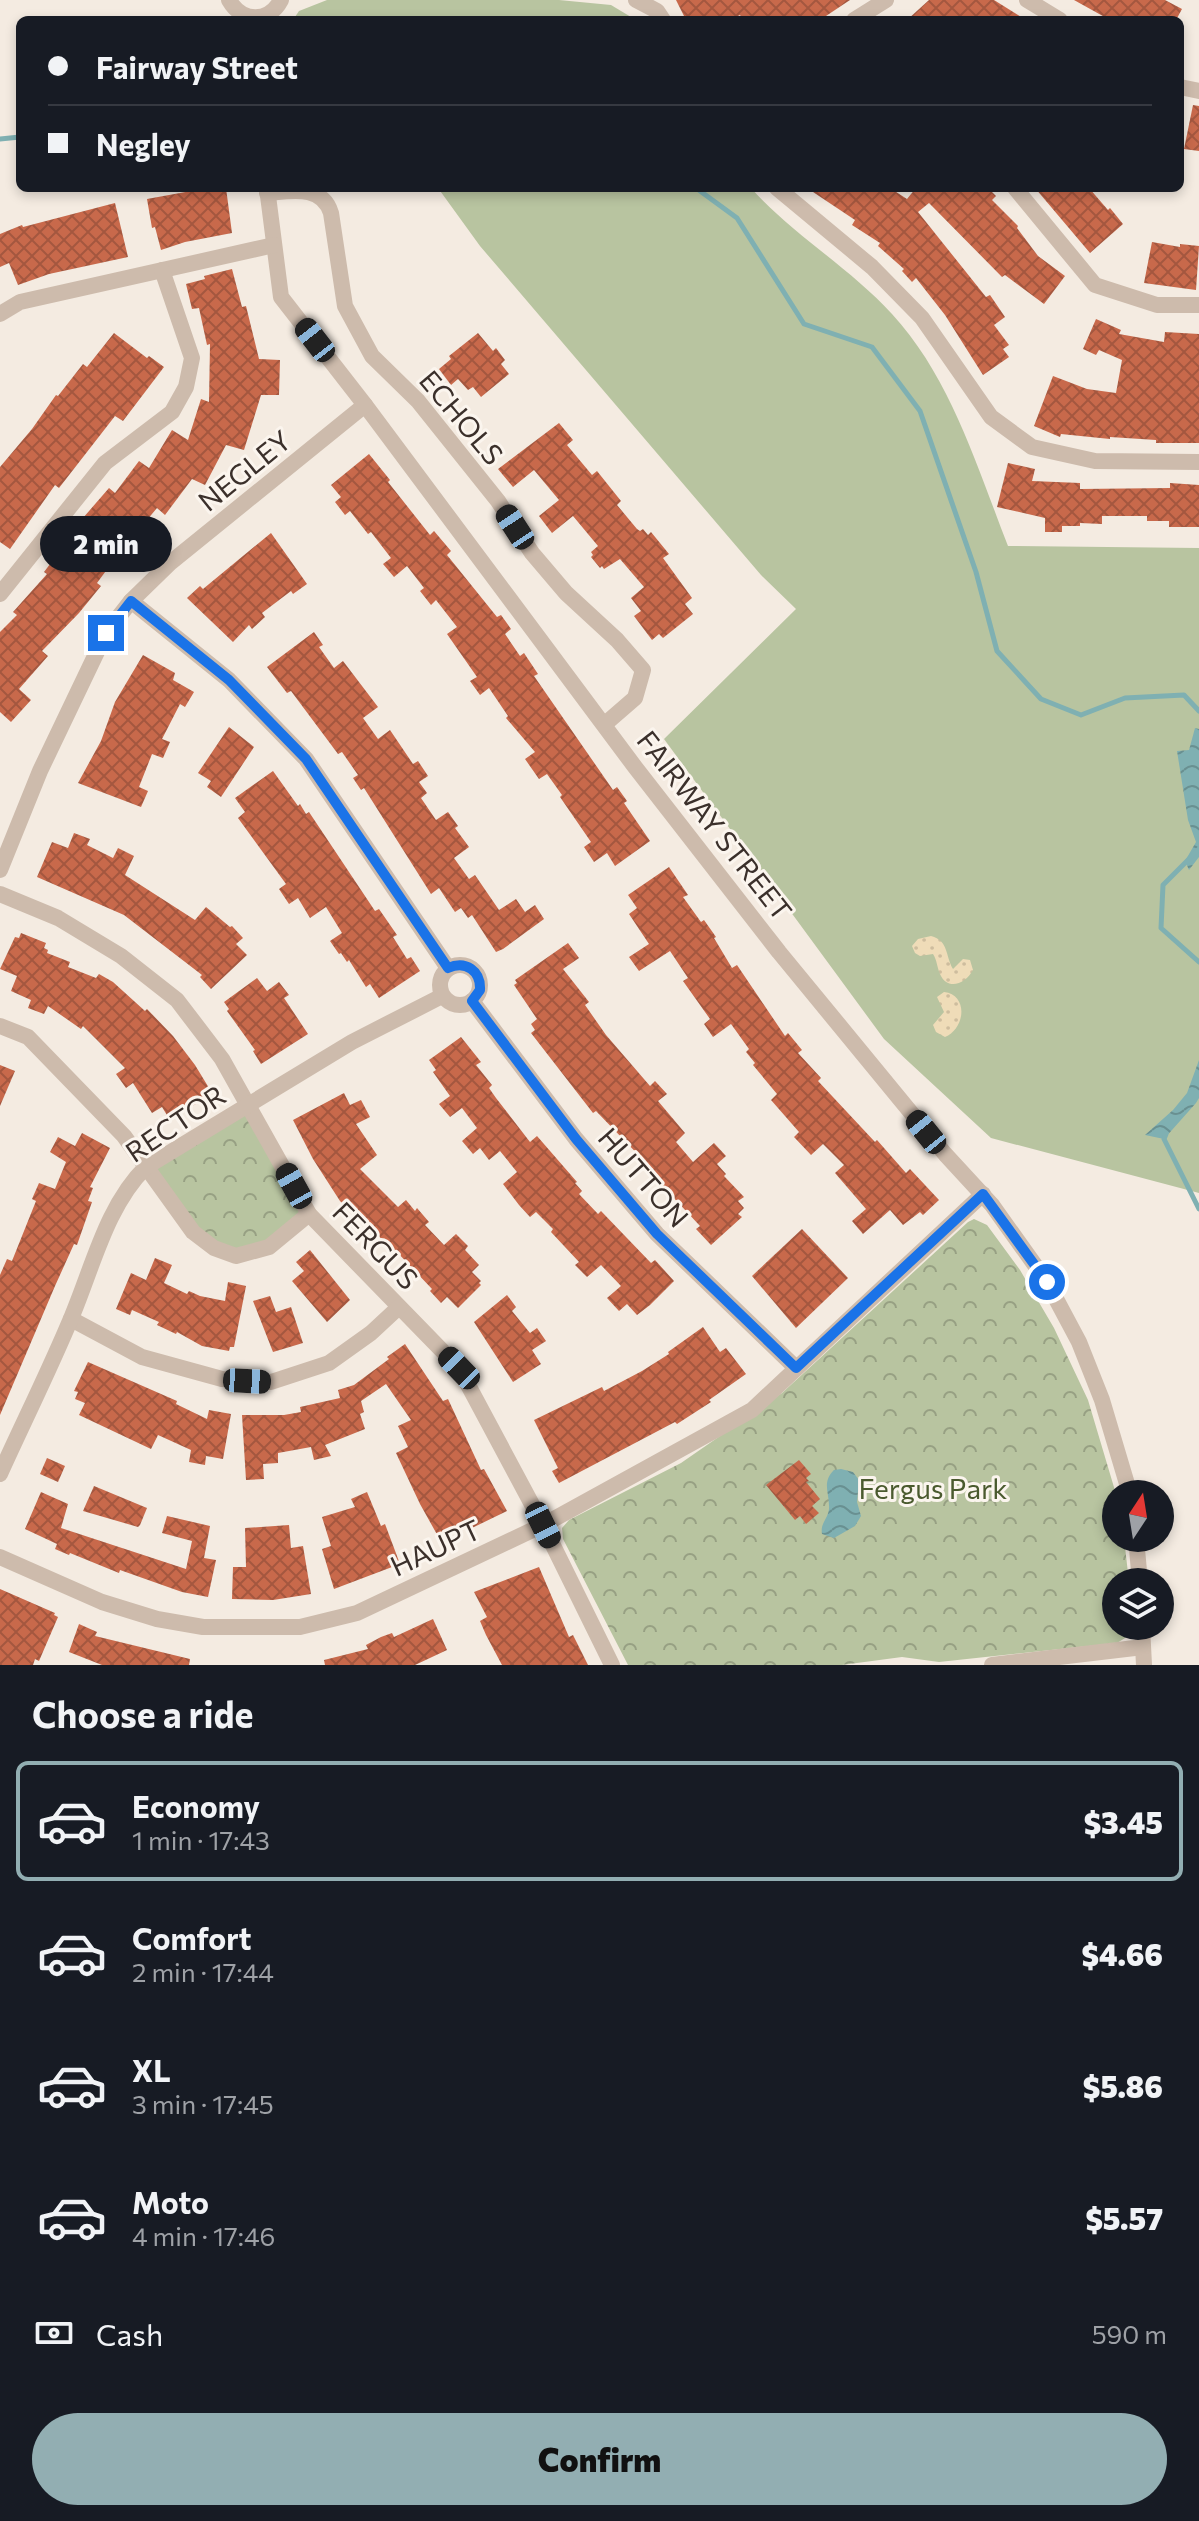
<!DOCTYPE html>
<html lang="en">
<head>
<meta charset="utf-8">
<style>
  body { margin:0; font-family:Commissioner,sans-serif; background:#20242c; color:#f1f3f6; height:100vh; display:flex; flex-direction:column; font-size:30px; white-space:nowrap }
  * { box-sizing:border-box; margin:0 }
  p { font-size:26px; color:#9ea1a6 }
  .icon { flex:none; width:44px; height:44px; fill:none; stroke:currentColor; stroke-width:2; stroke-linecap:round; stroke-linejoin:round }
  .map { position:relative; height:1665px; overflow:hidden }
  .side { display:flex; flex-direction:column; background:#171b24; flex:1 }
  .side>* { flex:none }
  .banner { position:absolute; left:16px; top:16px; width:1168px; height:176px; border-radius:12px; box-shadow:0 4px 12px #0003; display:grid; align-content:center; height:176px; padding:0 32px; background:#171b24 }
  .needle { width:52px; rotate:12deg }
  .buttons { position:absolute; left:1102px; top:1480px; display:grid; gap:16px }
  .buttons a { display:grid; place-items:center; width:72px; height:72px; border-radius:50%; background:#171b24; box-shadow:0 4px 12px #0003; font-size:40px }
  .end { position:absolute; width:36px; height:36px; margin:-18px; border:10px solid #1a73e8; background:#fff; box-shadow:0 0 0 4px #fff }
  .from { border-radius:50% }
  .bubble { position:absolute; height:56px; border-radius:28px; background:#171b24; box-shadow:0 4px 12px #0003; font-size:26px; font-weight:800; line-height:56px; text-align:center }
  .car { position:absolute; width:24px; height:48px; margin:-24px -12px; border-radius:10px; box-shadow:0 0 6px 2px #0007; background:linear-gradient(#222 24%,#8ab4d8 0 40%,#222 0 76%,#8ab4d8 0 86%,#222 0) }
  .banner b { display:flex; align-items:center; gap:28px; height:76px; font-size:30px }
  .banner b+b { border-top:2px solid #363941 }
  .banner i { width:20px; height:20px; background:#f1f3f6 }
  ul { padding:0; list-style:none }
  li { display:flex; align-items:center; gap:24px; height:120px; margin:0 16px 12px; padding:0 16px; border:4px solid transparent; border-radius:12px }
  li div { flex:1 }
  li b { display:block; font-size:30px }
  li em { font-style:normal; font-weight:800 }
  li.selected { border-color:#92aeb2 }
  li>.icon { width:72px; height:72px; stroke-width:1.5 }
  h2 { padding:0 32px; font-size:36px; line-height:96px }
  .pay { display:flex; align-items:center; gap:20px; height:88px; padding:0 32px; font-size:30px }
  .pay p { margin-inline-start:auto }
  .button { display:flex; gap:16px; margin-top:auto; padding:16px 32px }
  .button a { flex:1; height:92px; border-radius:48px; background:#92aeb2; color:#111; font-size:32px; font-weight:800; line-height:92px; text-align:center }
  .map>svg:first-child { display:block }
</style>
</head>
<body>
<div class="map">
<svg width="1199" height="1665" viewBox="0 0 1199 1665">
  <defs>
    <pattern id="sand-dots" width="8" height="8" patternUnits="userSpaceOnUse" patternTransform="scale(2)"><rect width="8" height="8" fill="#efdcb8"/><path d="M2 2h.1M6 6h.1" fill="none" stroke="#cebd9e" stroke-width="1.8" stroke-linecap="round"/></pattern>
    <pattern id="park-crowns" width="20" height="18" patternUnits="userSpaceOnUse" patternTransform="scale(2)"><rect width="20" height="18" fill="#b8c4a0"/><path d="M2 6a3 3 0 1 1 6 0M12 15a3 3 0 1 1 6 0" fill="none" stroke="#97a083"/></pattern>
    <pattern id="water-waves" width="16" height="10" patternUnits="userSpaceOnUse" patternTransform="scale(2)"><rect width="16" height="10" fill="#7fb0b2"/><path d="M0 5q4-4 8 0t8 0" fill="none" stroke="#699091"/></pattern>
    <pattern id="building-cross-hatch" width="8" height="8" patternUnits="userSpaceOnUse" patternTransform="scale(2)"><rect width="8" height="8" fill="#c8694b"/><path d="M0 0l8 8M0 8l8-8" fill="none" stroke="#a4573f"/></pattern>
  </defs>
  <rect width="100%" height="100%" fill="#f4ebe1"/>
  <g fill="#b8c4a0">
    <path d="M327,0H559L611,5L636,20H293L299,11Z"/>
    <path d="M438,188H751C793,235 849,267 892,314C951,378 977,467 1008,546L1199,548V1193L991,1138L884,1039L664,739L796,609L761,575L480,246Z"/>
  </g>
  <g fill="url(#sand-dots)">
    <path d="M931,936C949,941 945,955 953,969L963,959L970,960L973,970C966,983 948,992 940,974C937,967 937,960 933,954L920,956L915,953L912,946L918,939Z"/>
    <path d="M944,992C969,995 965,1029 945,1037L936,1032L933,1025L944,1012L937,997Z"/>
  </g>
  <g fill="url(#park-crowns)">
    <path d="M248,1107L308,1213L268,1246L236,1254L214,1246L149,1168Z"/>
    <path d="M974,1219L987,1225L1020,1270L1054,1328L1088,1400L1116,1494V1538H1124L1129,1582H1116V1626H1132L1130,1635L1117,1643L939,1662L902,1657L842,1665H628L563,1539L562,1528L569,1520L681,1463L782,1393L968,1222Z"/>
  </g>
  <g fill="url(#water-waves)">
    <path d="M1195,728L1199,729V857L1189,870L1185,861L1196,842L1188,820L1177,751L1189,750Z"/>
    <path d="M1199,1060V1098L1196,1103L1164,1139L1145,1135L1173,1110L1187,1093Z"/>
    <path d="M841,1469L853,1472L859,1480L857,1502L861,1516L855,1526L834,1538L822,1534C820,1523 828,1519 829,1509C830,1493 821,1483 834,1470Z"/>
  </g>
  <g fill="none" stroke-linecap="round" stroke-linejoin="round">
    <g stroke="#7fb0b2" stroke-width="5">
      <path d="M0,139L20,137"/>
      <path d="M696,188L737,218L804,324L872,347L920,411L976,572L997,651L1041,699L1081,715L1125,698L1184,695L1199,711"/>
      <path d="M1199,849L1163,885L1161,928L1199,962"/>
      <path d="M1166,1134L1164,1139L1199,1209"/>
    </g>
  </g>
  <g fill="url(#building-cross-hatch)">
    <path d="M676,0H850L820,20H743L740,15L730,20H686Z"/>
    <path d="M929,0H994L1026,20H907Z"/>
    <path d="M1074,0H1165L1182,9L1176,20H1110Z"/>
    <path d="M1193,105L1199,106V151L1184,149Z"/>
    <path d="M190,188H226L232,233L185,242L161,250L155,227L152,228L147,199L191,191Z"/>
    <path d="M807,188H890L907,199L916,188H988L996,196L992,200L1018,226L1017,228L1038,256L1065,276L1044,304L1005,275L1002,277L929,203L918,212L986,297L990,295L1005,317L994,325L1009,345L1003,349L1009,357L983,375L945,315L916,278L912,282L902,271L904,269L878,246L880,243L852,225L855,220Z"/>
    <path d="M1035,188H1089L1108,210L1110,208L1123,224L1090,253Z"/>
    <path d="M115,203L128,257L49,274L18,285L9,263L0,267V234L22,225L23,227Z"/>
    <path d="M1152,242L1180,247V244L1199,246L1196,290L1144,283Z"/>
    <path d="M232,269L242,307L246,306L259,359L280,360L279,395H261L244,450L226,445L205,485L192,479L165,515L157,508L136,533L143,539L133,552L125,545L97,583L101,586L79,613L42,651L48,656L19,689L31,700L11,722L0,712V632L17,615L13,612L47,574L44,572L66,543L63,541L109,488L115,493L139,461L149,468L172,430L188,440L201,399L209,402L210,344L207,345L199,308L192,309L186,284L205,279L204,276Z"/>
    <path d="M1096,319L1121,330L1119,334L1164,342L1165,332L1199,334V443H1156V440L1110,437V439L1061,434L1060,437L1034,426L1053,376L1087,389L1116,393L1122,360L1099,350L1096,355L1083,349Z"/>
    <path d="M114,333L147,358L149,356L164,367L123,421L115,416L59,488L55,485L10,549L0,542V467L32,429L56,395L58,396L83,364L87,367Z"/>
    <path d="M478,333L493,351L496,348L505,360L501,364L509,374L481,397L473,387L468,390L458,379L451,385L439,369L451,359L449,356Z"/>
    <path d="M559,423L573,440L567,445L592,475L597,471L621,501L617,505L637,529L640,531L643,529L648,535L651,532L669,554L663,558L692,598L685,604L693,614L663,638L659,634L652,640L634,616L641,611L631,598L644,587L620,559L604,569L602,566L600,568L591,557L593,555L591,552L598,546L573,516L552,533L539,516L559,500L534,470L513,487L498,469Z"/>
    <path d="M369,454L390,480L388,482L430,535L434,531L451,551L447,555L497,617L501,615L511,629L505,634L520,656L524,653L538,674L534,676L613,790L617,787L627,801L624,803L650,841L615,866L607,853L594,862L584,847L591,842L560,797L562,795L547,774L539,779L525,759L535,752L506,718L508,716L489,688L480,695L470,681L477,677L447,634L457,627L436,600L431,605L420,591L424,588L407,566L394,577L383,564L391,558L371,532L368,534L350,511L345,515L335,502L341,497L331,485Z"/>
    <path d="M1008,463L1035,469L1032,481L1080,483V489L1170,488V483L1199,485V527H1169V521H1147V516H1102V524L1080,523V526H1062V532H1045V518L997,507Z"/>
    <path d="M271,533L307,584L293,594L291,591L262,613L265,617L252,629L249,625L233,642L187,598L200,586L203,589Z"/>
    <path d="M314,632L323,645L319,647L334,668L343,661L378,707L363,718L378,739L390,730L413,764L418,761L428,776L419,782L427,793L421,798L436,820L448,812L458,826L455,828L469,847L454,858L469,879L475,875L499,910L516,899L525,912L535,905L544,919L503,949L496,952L472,915L468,918L461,908L455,912L439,888L431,894L364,788L361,790L353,778L358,775L342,752L338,754L291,691L287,693L267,667Z"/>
    <path d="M143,655L175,673L173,680L194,692L185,707L180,704L162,739L170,742L163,758L152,754L139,787L148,791L141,807L78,783L101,741L115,702Z"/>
    <path d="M229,727L254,747L221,797L207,787L211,781L198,773Z"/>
    <path d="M273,771L298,806L300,804L306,814L309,812L375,911L379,909L397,935L393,937L407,959L411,957L420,971L379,998L370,984L366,987L349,960L347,962L341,953L339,954L330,941L342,933L326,907L310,918L298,898L289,904L279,889L286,884L238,818L245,812L235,798Z"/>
    <path d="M74,833L90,839L87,845L113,858L118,848L134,856L125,875L195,920L206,907L230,927L232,926L243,938L236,944L247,955L211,989L200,977L202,975L124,915L37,877L52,842L68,848Z"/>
    <path d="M669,867L688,895L683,897L701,922L704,920L716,937L714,938L732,968L737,965L785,1036L788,1033L802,1050L798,1053L821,1078L818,1081L875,1142L877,1140L906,1173L910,1169L939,1200L923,1215L920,1212L903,1225L890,1210L863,1234L852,1221L866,1209L835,1173L844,1165L823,1144L811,1155L794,1137L799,1132L771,1100L777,1094L753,1065L755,1063L746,1052L749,1049L731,1024L713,1037L704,1024L710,1019L683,981L688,978L670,951L639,971L629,957L649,944L629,914L637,908L628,895Z"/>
    <path d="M21,933L46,943L44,948L48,950L47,953L70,962L68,967L96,978L99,974L113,982L145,1011L147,1009L173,1036L195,1065L209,1088L203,1091L207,1097L170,1120L162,1107L152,1113L133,1083L126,1088L116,1074L125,1068L83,1026L81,1029L48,1006L44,1014L28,1008L31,1000L11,991L17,976L0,969L15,937L19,938Z"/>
    <path d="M568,943L579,958L563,969L589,1002L585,1005L606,1035L650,1086L655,1081L667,1094L658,1101L685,1133L676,1142L693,1162L714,1143L726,1156L717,1164L726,1174L724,1176L744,1197L738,1201L744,1208L738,1214L742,1217L711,1245L696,1229L700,1226L658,1181L656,1183L647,1173L651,1168L596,1111L593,1113L531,1033L535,1030L531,1024L537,1019L514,985L517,983L515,980Z"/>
    <path d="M257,978L267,991L279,982L289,995L284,998L308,1034L261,1064L253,1051L255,1050L227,1011L229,1009L224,1002Z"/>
    <path d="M461,1037L481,1062L476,1065L492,1085L489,1088L496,1098L530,1142L537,1136L577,1182L575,1183L582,1191L579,1194L598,1214L601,1211L651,1263L655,1260L674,1281L650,1305L637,1315L627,1304L619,1311L607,1298L621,1286L601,1265L587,1277L575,1265L579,1262L551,1232L553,1229L536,1212L530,1217L519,1205L503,1184L517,1172L500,1151L489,1160L480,1148L473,1154L462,1141L477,1128L462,1108L450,1117L439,1104L450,1096L433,1072L436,1070L429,1060Z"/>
    <path d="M0,1065L15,1071L0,1106Z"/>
    <path d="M344,1093L350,1105L361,1100L370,1117L356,1124L377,1155L360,1169L398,1207L406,1200L415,1211L417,1208L429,1222L425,1225L444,1245L456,1234L468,1246L465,1250L479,1265L472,1272L481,1281L479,1283L481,1285L458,1308L447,1297L441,1303L430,1291L432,1289L396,1251L394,1253L359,1214L356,1217L340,1201L313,1159L293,1120Z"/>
    <path d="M82,1133L110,1148L90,1187L93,1188L88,1201L92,1202L77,1245L74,1244L55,1286L0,1415V1275L7,1259L12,1261L36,1201L32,1199L39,1183L55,1189L66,1162L50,1152L58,1137L75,1146Z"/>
    <path d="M802,1229L848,1278L796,1328L752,1276Z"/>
    <path d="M310,1250L350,1300L327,1322L292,1281L304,1271L296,1262Z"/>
    <path d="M155,1258L172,1265L164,1283L187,1294L189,1291L200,1296L225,1301L228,1282L246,1286L234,1347H230L229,1351L202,1346L177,1332L176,1334L157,1325L159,1322L132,1310L130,1315L116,1309L131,1273L146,1280Z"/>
    <path d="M507,1295L516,1307L512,1311L530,1333L537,1328L546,1341L532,1350L541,1364L513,1382L474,1322Z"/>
    <path d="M270,1296L276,1312L291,1307L303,1343L273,1352L253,1301Z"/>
    <path d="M703,1327L720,1352L726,1348L746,1374L709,1400L711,1402L677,1424L675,1422L559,1483L552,1471L558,1468L534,1420L602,1387L604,1391L642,1371L669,1354L668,1352Z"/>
    <path d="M405,1344L443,1401L448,1399L481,1470L484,1469L507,1511L472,1528L469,1523L439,1538L420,1504L396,1453L408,1447L398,1426L411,1420L386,1384L361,1401L364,1412L360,1414L365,1429L325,1445L331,1456L314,1460L311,1447L278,1453V1463L263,1464L264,1479L246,1480L242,1415H284L301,1412L300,1407L340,1398L338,1390L354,1385L389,1359L387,1357Z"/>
    <path d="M88,1362L177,1401L176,1404L207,1419L209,1410L231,1414L223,1459L206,1456L205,1465L189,1462L191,1450L158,1435L151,1449L79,1415L85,1403L75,1399L78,1392L74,1391Z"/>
    <path d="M47,1458L65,1466L58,1482L40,1474Z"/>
    <path d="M799,1460L811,1474L806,1478L809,1481L806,1482L820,1499L812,1506L819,1513L806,1524L800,1516L795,1520L766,1485Z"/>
    <path d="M94,1486L147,1508L140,1525L138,1527L83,1511Z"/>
    <path d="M41,1492L68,1504L61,1528L186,1569L192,1541L162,1533L167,1516L210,1526L204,1558L216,1560L208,1597L182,1592L120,1570L119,1573L70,1553L69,1555L55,1549L57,1544L25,1529Z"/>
    <path d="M367,1492L381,1526L385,1524L400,1564L334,1589L322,1549L331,1546L322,1517L355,1507L351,1499Z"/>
    <path d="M289,1525L291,1548L303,1546L311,1594L273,1600L232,1599L233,1567H246L245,1528Z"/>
    <path d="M539,1567L569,1637L573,1635L588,1665H502L486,1635L480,1621L487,1617L474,1592Z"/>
    <path d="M0,1589L55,1613L54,1615L58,1617L39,1661L35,1659L33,1665H0Z"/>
    <path d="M433,1619L447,1650L415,1665H325L324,1660L368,1649L366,1645L381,1637L392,1633L394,1637Z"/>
    <path d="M79,1624L97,1632L95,1636L190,1659L189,1665H102L69,1652Z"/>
  </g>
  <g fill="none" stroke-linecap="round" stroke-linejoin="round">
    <g stroke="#cdbbac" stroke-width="16">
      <path d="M229,0C242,23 269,23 281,0"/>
      <path d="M636,0L657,11L663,20"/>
      <path d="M1027,0L1060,20"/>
      <path d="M854,20L886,0"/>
      <path d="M1180,87L1199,91"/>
      <path d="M267,188L281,297L365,405L635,767L779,952L945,1154L992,1205L1047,1282L1079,1342L1102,1400L1130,1494"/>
      <path d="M777,188L872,267L922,318L991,417L1032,447L1095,461L1199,462"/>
      <path d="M1015,188L1095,285L1157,305H1199"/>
      <path d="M267,193C291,191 322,184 331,213L345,306L372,356L418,401L498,501L532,553L566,593L617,640L643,670L635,698L605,724"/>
      <path d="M0,314L20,302L274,245"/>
      <path d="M0,594L105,463L172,412L186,387L192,358L162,270"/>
      <path d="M131,601L229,680L306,759L448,968"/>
      <path d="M0,870L40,771L106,633L131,601L170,563L365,405"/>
      <path d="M0,894L58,918L121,956L177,1000L222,1059L309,1214L459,1368L543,1525L612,1665"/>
      <circle cx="460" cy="985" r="20"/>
      <path d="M472,1001L576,1139L657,1234L796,1368"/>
      <path d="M0,1026L28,1037L124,1136L193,1232L214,1248L236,1256L269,1247L309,1214"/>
      <path d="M71,1319L142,1357L222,1379L271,1382L329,1363L371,1333L399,1307"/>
      <path d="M0,1474C24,1421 50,1369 72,1316C93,1266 107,1205 146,1167L352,1042L442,996"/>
      <path d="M1136,1538L1140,1582"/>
      <path d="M0,1557L102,1602L157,1619L203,1627H300L357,1613L543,1525L752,1410L983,1194"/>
      <path d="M1142,1626L1144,1665"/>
      <path d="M992,1665L1143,1647"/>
    </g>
  </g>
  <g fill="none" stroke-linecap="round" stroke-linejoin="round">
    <path stroke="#1a73e8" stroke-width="10" d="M106,633L131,601L229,680L306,759L448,968C466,960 481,971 480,990L472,1001L576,1139L657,1234L796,1368L983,1194L1047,1282"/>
  </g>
  <g text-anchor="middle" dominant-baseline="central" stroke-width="6" stroke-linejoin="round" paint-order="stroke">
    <g font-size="28" fill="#3b302b" stroke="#fbf5ee">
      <text transform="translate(462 417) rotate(50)">ECHOLS</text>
      <text transform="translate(244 470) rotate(-39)">NEGLEY</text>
      <text transform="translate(715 825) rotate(52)">FAIRWAY STREET</text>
      <text transform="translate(175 1123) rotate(-34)">RECTOR</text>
      <text transform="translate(644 1177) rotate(49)">HUTTON</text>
      <text transform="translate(376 1245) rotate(46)">FERGUS</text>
      <text transform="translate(435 1547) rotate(-25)">HAUPT</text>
    </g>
    <g font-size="28" fill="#4a5a2e" stroke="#fbf5ee">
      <text x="933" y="1488">Fergus Park</text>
    </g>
  </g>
</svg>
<div class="buttons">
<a><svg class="needle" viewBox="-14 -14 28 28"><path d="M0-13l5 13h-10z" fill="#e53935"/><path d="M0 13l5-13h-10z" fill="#9ea1a6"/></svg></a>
<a><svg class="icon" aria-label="layers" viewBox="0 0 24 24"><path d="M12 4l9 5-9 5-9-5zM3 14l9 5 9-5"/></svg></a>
</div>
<i class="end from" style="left:1047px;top:1282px"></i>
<i class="end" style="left:106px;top:633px"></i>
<div class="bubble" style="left:40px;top:516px;width:132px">2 min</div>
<i class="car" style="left:315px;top:340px;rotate:322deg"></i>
<i class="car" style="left:515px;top:527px;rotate:327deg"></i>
<i class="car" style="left:926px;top:1132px;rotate:321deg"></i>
<i class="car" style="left:294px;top:1186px;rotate:331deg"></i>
<i class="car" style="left:459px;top:1368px;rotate:316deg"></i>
<i class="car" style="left:247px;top:1381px;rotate:93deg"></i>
<i class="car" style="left:543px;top:1525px;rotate:154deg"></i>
<div class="banner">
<b><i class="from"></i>Fairway Street</b>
<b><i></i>Negley</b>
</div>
</div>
<section class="side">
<h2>Choose a ride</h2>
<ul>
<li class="selected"><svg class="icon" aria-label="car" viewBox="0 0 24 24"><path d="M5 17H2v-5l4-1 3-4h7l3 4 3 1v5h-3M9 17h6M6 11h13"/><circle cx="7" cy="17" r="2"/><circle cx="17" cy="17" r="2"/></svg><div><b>Economy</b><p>1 min · 17:43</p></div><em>$3.45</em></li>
<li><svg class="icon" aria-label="car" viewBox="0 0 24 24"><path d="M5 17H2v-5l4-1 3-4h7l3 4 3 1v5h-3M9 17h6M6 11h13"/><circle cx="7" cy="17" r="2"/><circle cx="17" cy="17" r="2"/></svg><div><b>Comfort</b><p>2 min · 17:44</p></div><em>$4.66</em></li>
<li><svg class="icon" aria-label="car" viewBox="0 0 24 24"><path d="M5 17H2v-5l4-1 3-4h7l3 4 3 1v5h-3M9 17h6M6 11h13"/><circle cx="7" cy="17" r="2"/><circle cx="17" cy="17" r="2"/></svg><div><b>XL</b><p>3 min · 17:45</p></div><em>$5.86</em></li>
<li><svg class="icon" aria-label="car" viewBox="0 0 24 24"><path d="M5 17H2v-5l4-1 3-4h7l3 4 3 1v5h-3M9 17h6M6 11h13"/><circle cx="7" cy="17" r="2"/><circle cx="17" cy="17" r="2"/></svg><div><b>Moto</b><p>4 min · 17:46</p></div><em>$5.57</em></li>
</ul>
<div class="pay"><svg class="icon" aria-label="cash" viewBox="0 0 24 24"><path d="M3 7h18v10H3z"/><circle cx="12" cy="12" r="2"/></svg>Cash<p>590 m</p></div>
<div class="button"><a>Confirm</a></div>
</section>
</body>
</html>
